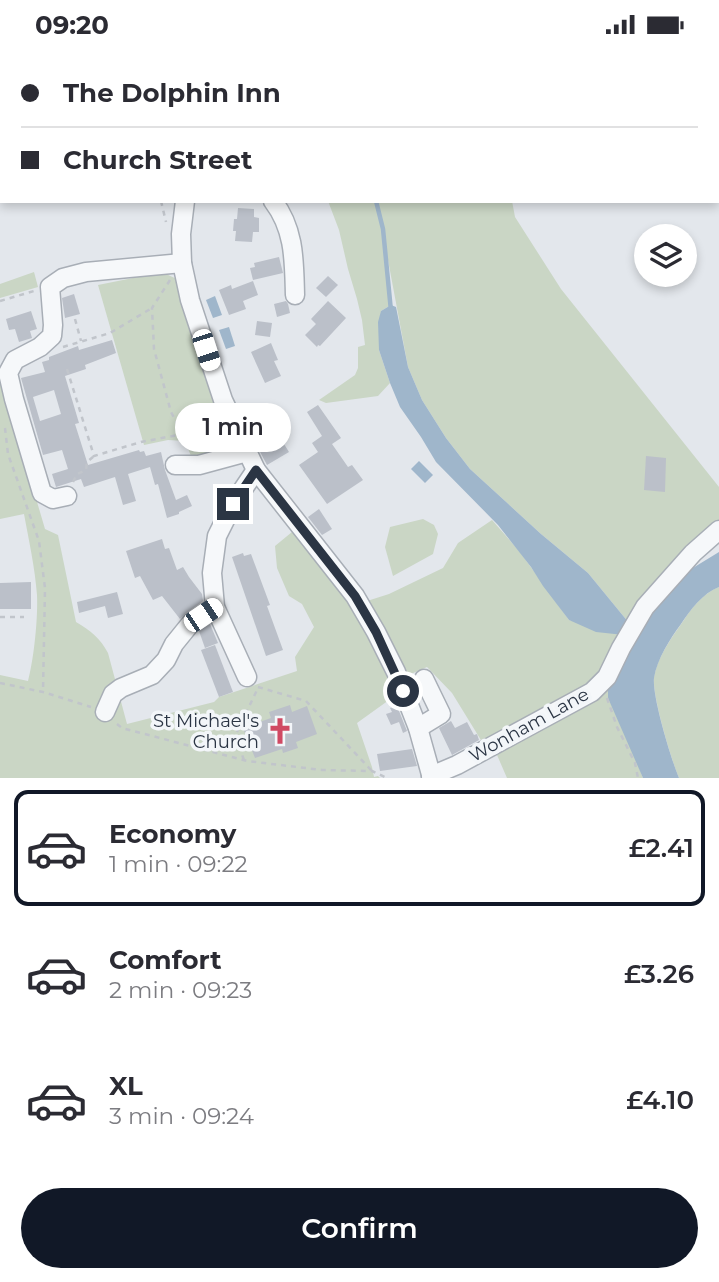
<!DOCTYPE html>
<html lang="en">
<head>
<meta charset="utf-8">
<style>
  body { margin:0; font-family:Montserrat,sans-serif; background:#f7f7f7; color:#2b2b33; height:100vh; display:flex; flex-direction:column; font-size:26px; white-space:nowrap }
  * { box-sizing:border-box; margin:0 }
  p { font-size:23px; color:#7c7c81 }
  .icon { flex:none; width:38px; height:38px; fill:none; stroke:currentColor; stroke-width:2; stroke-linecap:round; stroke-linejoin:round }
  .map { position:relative; height:729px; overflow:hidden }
  .panel { display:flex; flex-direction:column; background:#fff; flex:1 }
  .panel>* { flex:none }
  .banner { position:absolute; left:0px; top:0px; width:719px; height:154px; box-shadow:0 4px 10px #0003; display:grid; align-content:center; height:154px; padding:0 21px; background:#fff }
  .buttons { position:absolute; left:634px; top:175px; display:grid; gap:14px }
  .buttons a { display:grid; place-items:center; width:63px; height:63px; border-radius:50%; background:#fff; box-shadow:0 4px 10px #0003; font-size:35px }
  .end { position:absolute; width:32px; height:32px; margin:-16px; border:9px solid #2b3544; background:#fff; box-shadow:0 0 0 4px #fff }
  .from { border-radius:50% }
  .bubble { position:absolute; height:49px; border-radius:24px; background:#fff; box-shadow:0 4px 10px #0003; font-size:23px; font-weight:600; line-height:49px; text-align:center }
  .car { position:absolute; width:21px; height:42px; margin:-21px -10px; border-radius:9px; box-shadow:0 0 5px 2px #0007; background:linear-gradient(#fff 24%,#345 0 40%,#fff 0 76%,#345 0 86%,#fff 0) }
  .banner b { display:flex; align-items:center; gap:24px; height:66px; font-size:26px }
  .banner b+b { border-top:2px solid #e1e1e2 }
  .banner i { width:18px; height:18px; background:#2b2b33 }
  ul { padding:12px 0 0; list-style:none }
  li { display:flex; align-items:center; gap:21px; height:116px; margin:0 14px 10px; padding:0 7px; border:4px solid transparent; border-radius:14px }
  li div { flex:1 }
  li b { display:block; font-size:26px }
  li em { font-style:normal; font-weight:600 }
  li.active { border-color:#111827 }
  li>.icon { width:63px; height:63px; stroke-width:1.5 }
  .button { display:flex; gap:14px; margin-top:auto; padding:14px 21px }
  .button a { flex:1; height:80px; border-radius:42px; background:#111827; color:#fff; font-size:28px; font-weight:600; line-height:80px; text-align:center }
  .status { display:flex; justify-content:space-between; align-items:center; height:49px; padding:0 35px; background:#fff; direction:ltr }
  .status svg { height:19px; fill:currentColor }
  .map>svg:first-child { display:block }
</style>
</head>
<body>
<div class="status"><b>09:20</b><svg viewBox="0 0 49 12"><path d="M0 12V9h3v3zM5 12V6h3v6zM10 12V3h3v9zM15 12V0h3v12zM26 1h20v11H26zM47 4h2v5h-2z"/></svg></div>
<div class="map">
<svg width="719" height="729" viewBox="0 0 719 729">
  <rect width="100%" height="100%" fill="#e3e7ec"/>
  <g fill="#cad6c5">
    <path d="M361,0H719V13L718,14V2H359Z"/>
    <path d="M328,152H512L515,168L561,240L719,438V473L629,574L588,524L541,485L470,420L446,389L422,351L408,318L385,195L391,256L381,262L379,301L390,334L378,347L326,354L319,351L355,326L358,319V298L365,296L362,271L357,250L348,220L339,181Z"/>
    <path d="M34,223L38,238L0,249V235Z"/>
    <path d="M166,225L179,231L239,401L193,412L185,392L168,391L144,396L98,236L138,228Z"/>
    <path d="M0,334H2L45,480L58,486L76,573C91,582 100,589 108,604L127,675L214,653L219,648L297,622L295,608L314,578L302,555L289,547L277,519L275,497L292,483L298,484L356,562L379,604L396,646L357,674L372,718L374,728L378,727L380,729H0V626L28,632C34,609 38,570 37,546C35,519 29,492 24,465L0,470Z"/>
    <path d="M423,470L434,476L438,485L433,505L393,527L385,498L390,478Z"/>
    <path d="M492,471L520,503L569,571L624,586L594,634L484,696L452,644L427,618L404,628L367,552L389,545L443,519L458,494Z"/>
    <path d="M719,538V729H679C671,710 652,646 654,629C657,608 673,587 684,571C692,558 705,543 719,538Z"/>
    <path d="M608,637L643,729H507L497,706L527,685L601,648Z"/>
  </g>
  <g fill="#9fb6cb">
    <path d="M215,247L222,266L213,269L206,251Z"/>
    <path d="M391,256L396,258L408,318L422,351L446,389L470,420L541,485L588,524L629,574L624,586L596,583L569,571L543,537L531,518L498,476L436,413L421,388L400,358L390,334L379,301L378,273L381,262Z"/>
    <path d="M229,278L235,297L226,300L219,281Z"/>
    <path d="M419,412L433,426L425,434L411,420Z"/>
    <path d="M719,503V538C703,544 690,561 681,575C670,590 657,610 654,629C652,647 671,710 679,729H643L608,649V637L636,581L683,525Z"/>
  </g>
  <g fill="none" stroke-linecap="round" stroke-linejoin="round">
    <path stroke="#9fb6cb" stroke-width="4.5" d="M376,152L383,180L391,262"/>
  </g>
  <g fill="#bbc0c9" fill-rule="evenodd">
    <path d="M238,159L254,160V168L259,169V183H253L252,193L235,192L236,182H233L234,170H237Z"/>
    <path d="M279,208L283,224L253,231L250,219L255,218L254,214Z"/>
    <path d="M328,227L338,236L326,248L316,239Z"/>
    <path d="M253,232L258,246L243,252L246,260L229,266L219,241L231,236L232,240Z"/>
    <path d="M74,245L80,265L65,269L62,249Z"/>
    <path d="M286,252L288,255L290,264L277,268L274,255Z"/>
    <path d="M328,252L346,269L320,297L318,296L317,298L305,286L316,275L311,270Z"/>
    <path d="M31,262L37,280L30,282L32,289L19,293L15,280L9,281L6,270Z"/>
    <path d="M257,272L272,274L270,288L255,286Z"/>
    <path d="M112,291L116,304L85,316L86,320L65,327L79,374L75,375L88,416L139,401L140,403L144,402L146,407L161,403L165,421L176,451L187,446L192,457L179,463V465L167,469L158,435L155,436L150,418L128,425L136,452L123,456L115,428L84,438L81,430L56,438L52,425L68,420L62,401L43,406L21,329L45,323L42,313L49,311V308L78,297L79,301ZM54,341L61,365L40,372L33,348Z"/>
    <path d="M271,294L278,311L274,312L281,327L265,334L251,303Z"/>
    <path d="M318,356L341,389L332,395L348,418L352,416L363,431L327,455L299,416L318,403L312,394L322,387L307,363Z"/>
    <path d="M272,376L289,403L267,416L258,399L267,393L261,383Z"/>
    <path d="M646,407L666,409L665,443L644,441Z"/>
    <path d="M319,460L332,480L322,486L308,468Z"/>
    <path d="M162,490L165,500L169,499L177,521L183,518L189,528L202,545L203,552L185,565L180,570L162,547L153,551L140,527L135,529L126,502Z"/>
    <path d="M243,504L244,507L251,505L270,556L267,557L283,601L266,607L232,508Z"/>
    <path d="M31,533V560H0V534Z"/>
    <path d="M117,543L123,565L108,569L105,557L79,564L77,553Z"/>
    <path d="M210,575L218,594L205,599L199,582Z"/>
    <path d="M215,596L233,643L219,648L201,601Z"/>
    <path d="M290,656L292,663L307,657L317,685L296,693L298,699L283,704L282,700L255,709L251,699L244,702L240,689L246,687L243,679L271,669L269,663Z"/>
    <path d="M397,657L407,682L403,684L399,673L391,676L386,665L392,663L390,659Z"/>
    <path d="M451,672L455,679L467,673L474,686L477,685L479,691L452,706L439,679Z"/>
    <path d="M412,700L417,717L380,722L377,705Z"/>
  </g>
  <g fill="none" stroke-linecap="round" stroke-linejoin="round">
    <defs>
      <g id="minor">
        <path d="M199,2V0"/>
        <path d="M185,152L181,185L182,214L190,251L223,351L256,421L355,547L376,583L396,623L418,679L432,729"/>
        <path d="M273,152C295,181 294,212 295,246"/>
        <path d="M175,416H199L247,403"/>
        <path d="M67,447L53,450L42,444L14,350L8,324L15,311L40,298L52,287L53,276L50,238L63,229L86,223L182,214"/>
        <path d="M247,628L215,558L212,524L217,487L233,455L256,421"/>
        <path d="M105,663L113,645L121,639L152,626L166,611L174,595L191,574L215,558"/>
        <path d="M418,679L441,665L424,630"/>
        <path d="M431,727L457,716L592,643L607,628L621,599L645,558L693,504L719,481"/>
      </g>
    </defs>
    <use href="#minor" stroke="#a8aeb6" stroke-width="21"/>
    <g stroke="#c1c5cb" stroke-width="2.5" stroke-dasharray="5 5" stroke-linecap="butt">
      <path d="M125,0L126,2"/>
      <path d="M161,152L166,173"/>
      <path d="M170,231L152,259L154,300L171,363L191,401"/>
      <path d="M0,252L34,242"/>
      <path d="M75,270L81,292"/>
      <path d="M63,298L110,284L152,259"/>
      <path d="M67,320L94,407L141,393L183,385"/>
      <path d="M5,379L8,405L39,492L45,539L43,643"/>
      <path d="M73,433L77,425L86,421L87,413L94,407"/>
      <path d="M0,568H24"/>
      <path d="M0,634L43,643L91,658"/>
      <path d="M258,638L306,652L372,722"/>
      <path d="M607,649L617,678L635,714L638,729"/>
      <path d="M117,675L122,679L247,712L322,721L372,722L387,729"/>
      <path d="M244,711L235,687L257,641"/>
    </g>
    <use href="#minor" stroke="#f6f8fa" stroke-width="18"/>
  </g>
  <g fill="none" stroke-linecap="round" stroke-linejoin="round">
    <path stroke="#2b3544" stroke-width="9" d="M233,455L256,421L355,547L376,583L403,642"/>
  </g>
  <defs>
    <symbol id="church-bare" viewBox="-9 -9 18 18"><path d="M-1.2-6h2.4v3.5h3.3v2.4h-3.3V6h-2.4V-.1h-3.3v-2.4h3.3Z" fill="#d04963" stroke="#f3f6f9" stroke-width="2.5" paint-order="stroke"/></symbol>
  </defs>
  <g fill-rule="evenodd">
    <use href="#church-bare" x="261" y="663" width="38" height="38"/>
  </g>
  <g text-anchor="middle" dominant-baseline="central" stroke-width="7" stroke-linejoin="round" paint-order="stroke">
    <g font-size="18" fill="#2b3544" stroke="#f3f6f9" text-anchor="end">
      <text x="259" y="672">St Michael's<tspan x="259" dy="21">Church</tspan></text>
    </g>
    <g font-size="18" fill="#2b3544" stroke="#f3f6f9">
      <text transform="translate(529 676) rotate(-29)">Wonham Lane</text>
    </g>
  </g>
</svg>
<div class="buttons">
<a><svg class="icon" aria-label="layers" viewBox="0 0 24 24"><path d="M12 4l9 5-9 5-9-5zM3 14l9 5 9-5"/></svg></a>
</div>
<i class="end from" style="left:403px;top:642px"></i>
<i class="end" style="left:233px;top:455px"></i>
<div class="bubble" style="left:175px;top:354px;width:116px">1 min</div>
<i class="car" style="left:206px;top:301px;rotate:162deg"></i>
<i class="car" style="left:203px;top:566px;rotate:56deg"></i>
<div class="banner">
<b><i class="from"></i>The Dolphin Inn</b>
<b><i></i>Church Street</b>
</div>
</div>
<section class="panel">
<ul>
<li class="active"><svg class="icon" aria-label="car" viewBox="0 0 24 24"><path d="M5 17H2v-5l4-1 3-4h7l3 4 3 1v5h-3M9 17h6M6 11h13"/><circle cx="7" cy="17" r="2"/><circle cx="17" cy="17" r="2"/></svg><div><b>Economy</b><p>1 min · 09:22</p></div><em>£2.41</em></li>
<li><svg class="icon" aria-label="car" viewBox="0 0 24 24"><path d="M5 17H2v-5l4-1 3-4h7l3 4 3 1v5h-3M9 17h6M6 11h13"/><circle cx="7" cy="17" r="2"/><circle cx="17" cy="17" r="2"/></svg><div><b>Comfort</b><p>2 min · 09:23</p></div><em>£3.26</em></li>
<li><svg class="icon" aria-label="car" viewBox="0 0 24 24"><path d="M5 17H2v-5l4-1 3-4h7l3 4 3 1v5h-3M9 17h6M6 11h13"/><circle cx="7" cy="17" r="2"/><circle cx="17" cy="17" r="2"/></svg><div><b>XL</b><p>3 min · 09:24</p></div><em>£4.10</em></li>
</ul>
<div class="button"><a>Confirm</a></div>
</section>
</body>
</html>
